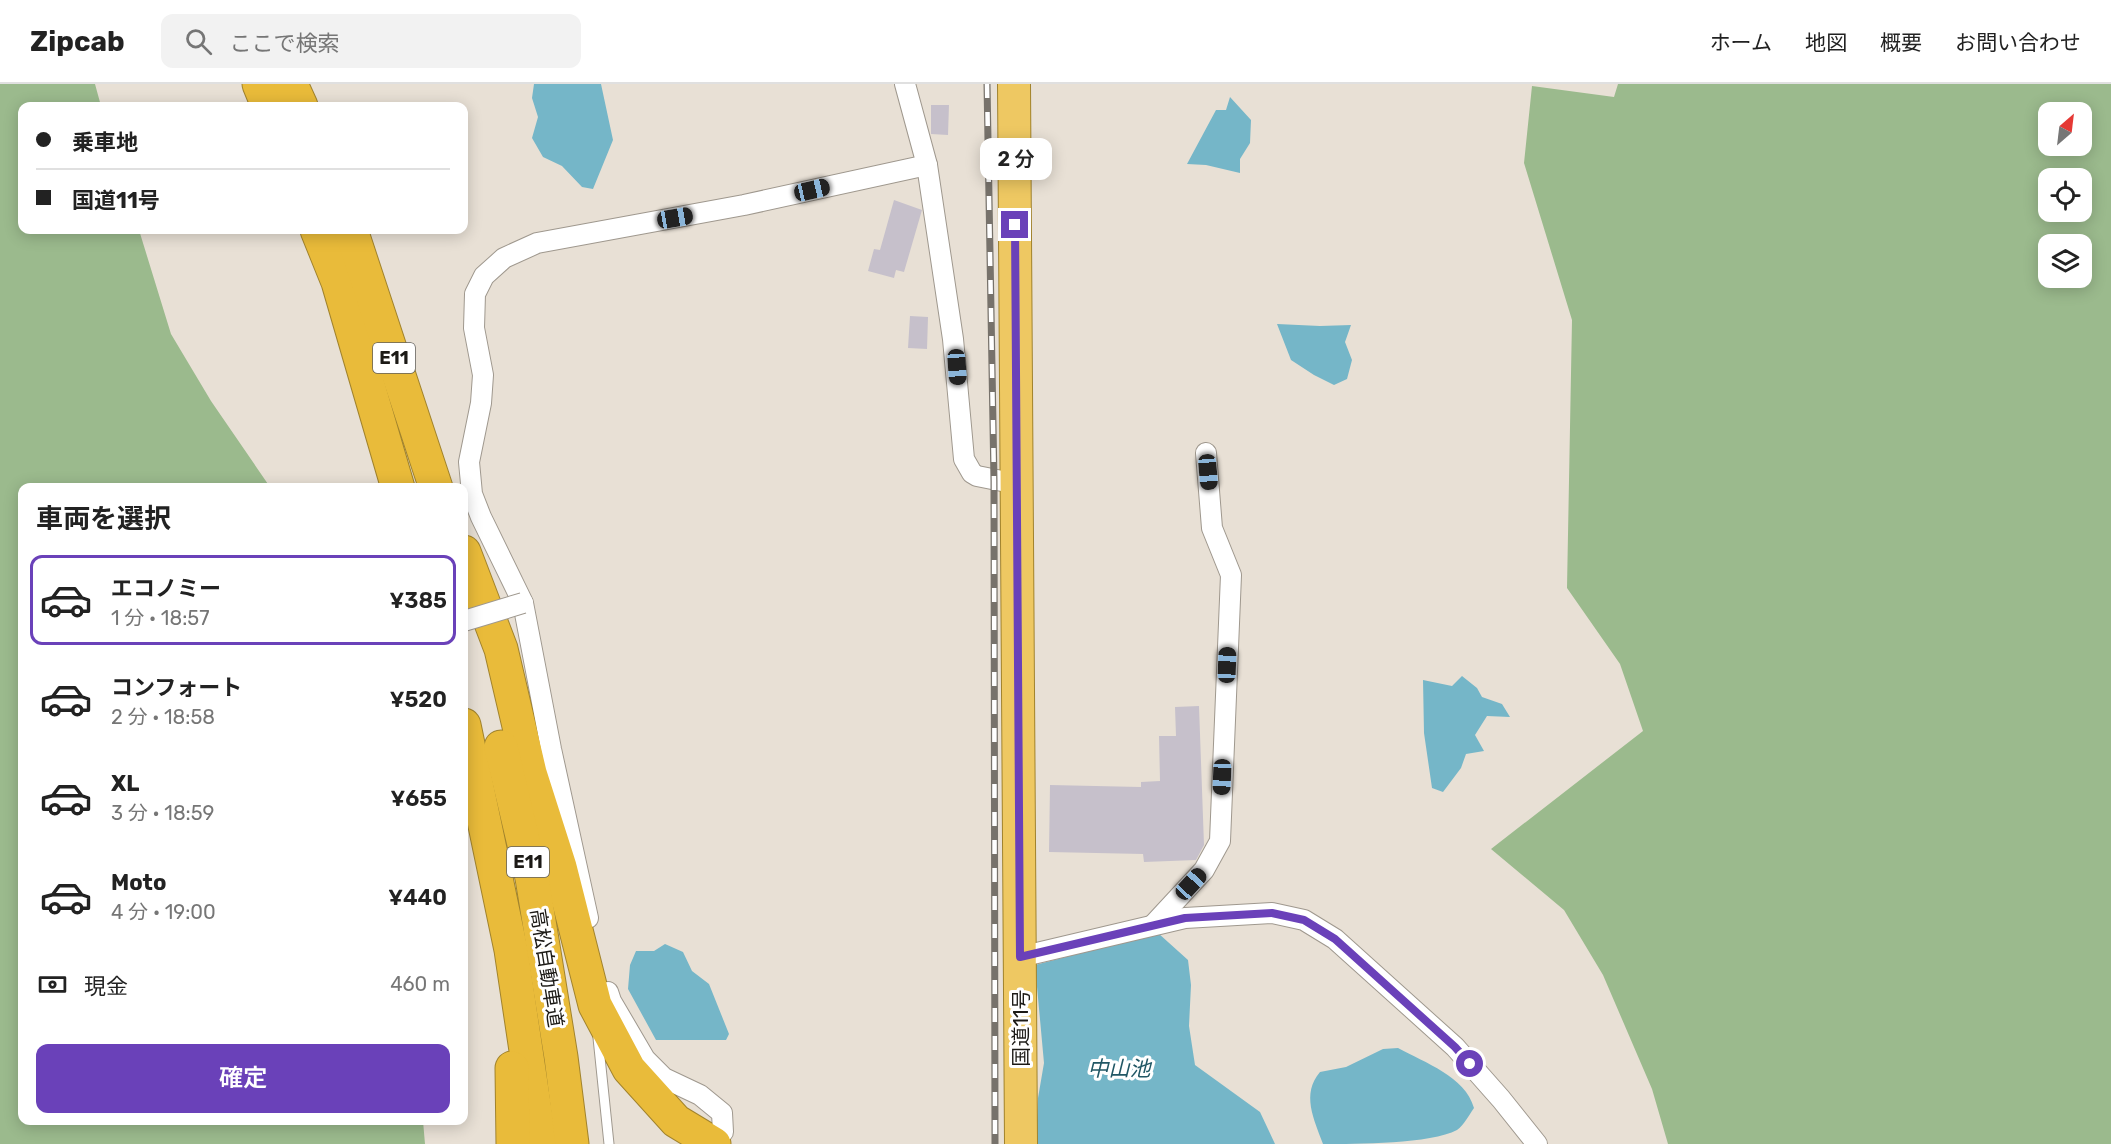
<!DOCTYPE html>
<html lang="ja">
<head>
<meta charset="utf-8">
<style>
  body { margin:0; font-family:Rubik,"Noto Sans JP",sans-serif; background:#f2f2f2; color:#222; height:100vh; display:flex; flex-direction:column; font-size:22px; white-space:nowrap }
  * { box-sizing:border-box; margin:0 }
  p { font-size:20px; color:#767676 }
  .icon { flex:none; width:33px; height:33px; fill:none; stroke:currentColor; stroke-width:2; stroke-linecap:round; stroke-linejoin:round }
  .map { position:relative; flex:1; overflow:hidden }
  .panel { position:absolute; left:18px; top:399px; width:450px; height:642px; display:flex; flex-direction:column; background:#fff; border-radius:12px; box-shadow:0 3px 15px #0003 }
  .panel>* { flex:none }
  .top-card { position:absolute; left:18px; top:18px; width:450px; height:132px; border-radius:12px; box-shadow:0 3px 15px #0003; display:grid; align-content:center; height:132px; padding:0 18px; background:#fff }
  .needle { width:39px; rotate:28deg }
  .tools { position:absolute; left:2038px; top:18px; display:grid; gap:12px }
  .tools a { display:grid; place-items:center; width:54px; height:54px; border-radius:12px; background:#fff; box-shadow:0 3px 15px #0003; font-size:30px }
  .end { position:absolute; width:27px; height:27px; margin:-14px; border:8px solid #6a41b9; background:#fff; box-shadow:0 0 0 3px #fff }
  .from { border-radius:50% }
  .bubble { position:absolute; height:42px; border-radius:12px; background:#fff; box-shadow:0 3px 15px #0003; font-size:20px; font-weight:600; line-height:42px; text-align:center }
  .car { position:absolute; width:18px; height:36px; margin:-18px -9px; border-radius:8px; box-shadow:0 0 4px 2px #0007; background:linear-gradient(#222 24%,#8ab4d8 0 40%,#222 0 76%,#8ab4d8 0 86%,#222 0) }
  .top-card b { display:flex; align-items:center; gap:21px; height:57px; font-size:22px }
  .top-card b+b { border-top:2px solid #e0e0e0 }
  .top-card i { width:15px; height:15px; background:#222 }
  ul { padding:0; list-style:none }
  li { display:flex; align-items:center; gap:18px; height:90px; margin:0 12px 9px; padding:0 6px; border:3px solid transparent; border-radius:12px }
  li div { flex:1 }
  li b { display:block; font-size:22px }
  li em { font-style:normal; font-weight:600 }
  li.on { border-color:#6a41b9 }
  li>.icon { width:54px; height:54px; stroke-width:1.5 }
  h2 { padding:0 18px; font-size:27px; line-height:72px }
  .pay { display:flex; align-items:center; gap:15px; height:66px; padding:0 18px; font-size:22px }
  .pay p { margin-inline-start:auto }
  .button { display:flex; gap:12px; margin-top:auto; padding:12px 18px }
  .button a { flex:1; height:69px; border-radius:12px; background:#6a41b9; color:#fff; font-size:24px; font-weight:600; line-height:69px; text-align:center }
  header { display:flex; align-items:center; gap:36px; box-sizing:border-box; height:84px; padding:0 30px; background:#fff; border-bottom:2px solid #e0e0e0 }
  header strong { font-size:28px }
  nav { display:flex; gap:33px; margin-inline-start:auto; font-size:21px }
  .search { width:420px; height:54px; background:#f2f2f2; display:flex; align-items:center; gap:15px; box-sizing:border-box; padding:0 21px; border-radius:12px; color:#767676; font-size:22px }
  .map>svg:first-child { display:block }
</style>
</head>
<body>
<header>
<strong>Zipcab</strong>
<div class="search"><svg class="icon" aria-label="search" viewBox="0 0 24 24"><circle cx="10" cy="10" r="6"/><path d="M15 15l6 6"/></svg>ここで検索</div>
<nav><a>ホーム</a><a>地図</a><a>概要</a><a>お問い合わせ</a></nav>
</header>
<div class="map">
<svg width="2111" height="1060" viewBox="0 0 2111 1060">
  <rect width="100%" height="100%" fill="#e8e0d5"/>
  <g fill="#9bba8d" fill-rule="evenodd">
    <path d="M0,0H95L101,22H22V146H139L171,250L211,317L270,403L22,404V1036L423,1037L425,1060H0Z"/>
    <path d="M1618,0H2111V1060H1668L1652,1005L1603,891L1564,826L1491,765L1643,647L1620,580L1567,504L1572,236L1524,79L1532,2L1614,13ZM2049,28H2082V62H2049ZM2049,94H2082V128H2049ZM2049,160H2082V194H2049Z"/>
  </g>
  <g fill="#75b6c8">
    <path d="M534,0H601L613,56L593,105L582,103L562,82L543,73L532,54L538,33L532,14Z"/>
    <path d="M1230,13L1251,36L1250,59L1240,75V89L1206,81L1187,80L1216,26H1226Z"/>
    <path d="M1277,240L1320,242L1351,241L1345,258L1352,276L1347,295L1334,301L1314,291L1291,276Z"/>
    <path d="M1462,592L1477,604L1482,613L1502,620L1510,633L1487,632L1475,651L1484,667L1466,670L1461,684L1443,708L1432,704L1424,649L1423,596L1452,602Z"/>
    <path d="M1158,849L1188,876L1191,901L1189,942L1195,981L1260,1028L1275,1060H1036L1038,1014L1044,979L1035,881Z"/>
    <path d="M665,860L683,868L692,887L709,900L729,950L726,956H656L628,905L630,881L636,867H654Z"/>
    <path d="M1398,964C1425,979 1465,992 1474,1024C1469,1031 1464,1041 1457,1046C1431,1060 1357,1060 1323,1060C1314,1035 1301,1010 1320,988L1346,983L1383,965Z"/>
  </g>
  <g fill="#c6c0cb">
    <path d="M931,21H949L948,51L931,50Z"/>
    <path d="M894,116L922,126L904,188L896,186L894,194L868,187L874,165L880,166Z"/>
    <path d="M910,232L928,233L927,265L908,264Z"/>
    <path d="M1199,622L1204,761L1196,776L1144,778L1143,770L1049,768L1050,701L1141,703V698L1160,697L1159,652H1176L1175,623Z"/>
  </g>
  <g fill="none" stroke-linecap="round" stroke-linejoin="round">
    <defs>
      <path id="service" d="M598,954L609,1060"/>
      <g id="minor">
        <path d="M905,0L927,81L953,255L964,375L972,389L977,392L1017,400"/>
        <path d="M588,834L551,665L523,519L481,433L472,410L469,378L481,319L483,291L474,244L475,210L484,192L504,174L537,159L744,121L927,81"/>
        <path d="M1153,841L1204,786L1220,757L1231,491L1212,444L1206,369"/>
        <path d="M1020,873L1185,834L1272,829L1304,836L1335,855L1455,963L1501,1015L1537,1060"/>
        <path d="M608,908L611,917L645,975L664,994L700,1011L722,1029L723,1048"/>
      </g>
      <path id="trunk" d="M1014,0L1021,1060"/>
      <g id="motorway">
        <path d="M259,0L268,22"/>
        <path d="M291,0L301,22"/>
        <path d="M317,146L338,198L398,404"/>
        <path d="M351,146L436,404"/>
        <path d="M464,468L501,565L530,689L560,783L595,921L629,985L676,1037L714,1060"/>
        <path d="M464,641L511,866L540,1060"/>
        <path d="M501,663L532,794L561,973L572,1060"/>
        <path d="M512,984L513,1060"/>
      </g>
    </defs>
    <use href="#service" stroke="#9f988e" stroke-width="11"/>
    <use href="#minor" stroke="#9f988e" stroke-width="22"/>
    <use href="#trunk" stroke="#a1832d" stroke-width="34"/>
    <use href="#motorway" stroke="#a1832d" stroke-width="35"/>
    <use href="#service" stroke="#fff" stroke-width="9"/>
    <use href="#minor" stroke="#fff" stroke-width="20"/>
    <use href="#trunk" stroke="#eec862" stroke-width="32"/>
    <use href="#motorway" stroke="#e9bb3a" stroke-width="33"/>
    <defs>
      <path id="rail" d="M987,0L994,397L995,1060"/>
    </defs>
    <use href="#rail" stroke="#77726b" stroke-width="7"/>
    <use href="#rail" stroke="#fff" stroke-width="4.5" stroke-dasharray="14" stroke-linecap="butt"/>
    <defs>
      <path id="minor-bridge" d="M464,537L523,519"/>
    </defs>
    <use href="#minor-bridge" stroke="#9f988e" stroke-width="22" stroke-linecap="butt"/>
    <use href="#minor-bridge" stroke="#fff" stroke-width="20"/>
  </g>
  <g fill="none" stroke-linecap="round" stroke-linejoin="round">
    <path stroke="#6a41b9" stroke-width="8" d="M1015,141L1020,873L1185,834L1272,829L1304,836L1335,855L1455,963L1470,980"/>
  </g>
  <g text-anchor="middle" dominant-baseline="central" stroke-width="6" stroke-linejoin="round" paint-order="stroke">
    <g fill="#fff" stroke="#605f5c" stroke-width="1.5">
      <rect x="373" y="259" width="42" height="30" rx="4.5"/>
      <rect x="507" y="763" width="42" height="30" rx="4.5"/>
    </g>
    <g font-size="18" font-weight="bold" fill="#1c1a16">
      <text x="394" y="274">E11</text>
      <text x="528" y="778">E11</text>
    </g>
    <g font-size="20" fill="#1c1a16" stroke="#fff">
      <text transform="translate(547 884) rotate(81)">高松自動車道</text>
      <text transform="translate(1021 944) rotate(-90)">国道11号</text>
    </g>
    <g font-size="21" font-style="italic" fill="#215765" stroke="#fff">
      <text x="1119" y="984">中山池</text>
    </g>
  </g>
</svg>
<div class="tools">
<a><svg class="needle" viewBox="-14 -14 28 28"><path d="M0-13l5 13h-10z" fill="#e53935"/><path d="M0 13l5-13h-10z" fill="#767676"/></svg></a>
<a><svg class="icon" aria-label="locate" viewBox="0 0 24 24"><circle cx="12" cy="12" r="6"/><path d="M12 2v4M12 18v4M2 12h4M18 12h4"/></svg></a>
<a><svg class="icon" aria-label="layers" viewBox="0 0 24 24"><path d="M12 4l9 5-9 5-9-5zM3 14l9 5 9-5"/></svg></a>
</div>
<i class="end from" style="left:1470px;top:980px"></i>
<i class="end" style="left:1015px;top:141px"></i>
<div class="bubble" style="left:980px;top:54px;width:72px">2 分</div>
<i class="car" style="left:812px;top:106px;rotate:77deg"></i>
<i class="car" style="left:675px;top:134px;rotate:80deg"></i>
<i class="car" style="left:957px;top:283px;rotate:176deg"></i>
<i class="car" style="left:1208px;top:388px;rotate:175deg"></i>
<i class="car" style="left:1227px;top:581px;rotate:2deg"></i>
<i class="car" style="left:1222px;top:693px;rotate:182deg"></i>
<i class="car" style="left:1191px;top:800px;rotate:43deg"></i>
<div class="top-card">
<b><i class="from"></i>乗車地</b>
<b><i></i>国道11号</b>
</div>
<section class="panel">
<h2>車両を選択</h2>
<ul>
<li class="on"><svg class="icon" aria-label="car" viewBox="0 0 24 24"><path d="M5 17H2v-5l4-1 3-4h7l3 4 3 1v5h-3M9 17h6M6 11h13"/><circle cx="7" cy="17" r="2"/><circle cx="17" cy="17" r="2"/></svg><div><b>エコノミー</b><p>1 分 · 18:57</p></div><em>¥385</em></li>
<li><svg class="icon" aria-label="car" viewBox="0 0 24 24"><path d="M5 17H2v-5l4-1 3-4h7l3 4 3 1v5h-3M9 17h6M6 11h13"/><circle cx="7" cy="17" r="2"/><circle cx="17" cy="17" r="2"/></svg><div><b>コンフォート</b><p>2 分 · 18:58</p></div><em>¥520</em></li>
<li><svg class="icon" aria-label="car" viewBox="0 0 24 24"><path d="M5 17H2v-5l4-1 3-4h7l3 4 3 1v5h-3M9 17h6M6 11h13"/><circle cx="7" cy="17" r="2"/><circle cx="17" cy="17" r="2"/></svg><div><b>XL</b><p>3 分 · 18:59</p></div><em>¥655</em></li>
<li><svg class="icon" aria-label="car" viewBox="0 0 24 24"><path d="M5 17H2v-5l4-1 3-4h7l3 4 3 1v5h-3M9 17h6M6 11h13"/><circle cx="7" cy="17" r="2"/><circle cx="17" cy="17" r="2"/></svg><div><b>Moto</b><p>4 分 · 19:00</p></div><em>¥440</em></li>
</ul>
<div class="pay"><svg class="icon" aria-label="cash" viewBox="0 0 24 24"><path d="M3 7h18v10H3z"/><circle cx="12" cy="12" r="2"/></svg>現金<p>460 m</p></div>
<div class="button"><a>確定</a></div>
</section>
</div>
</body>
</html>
